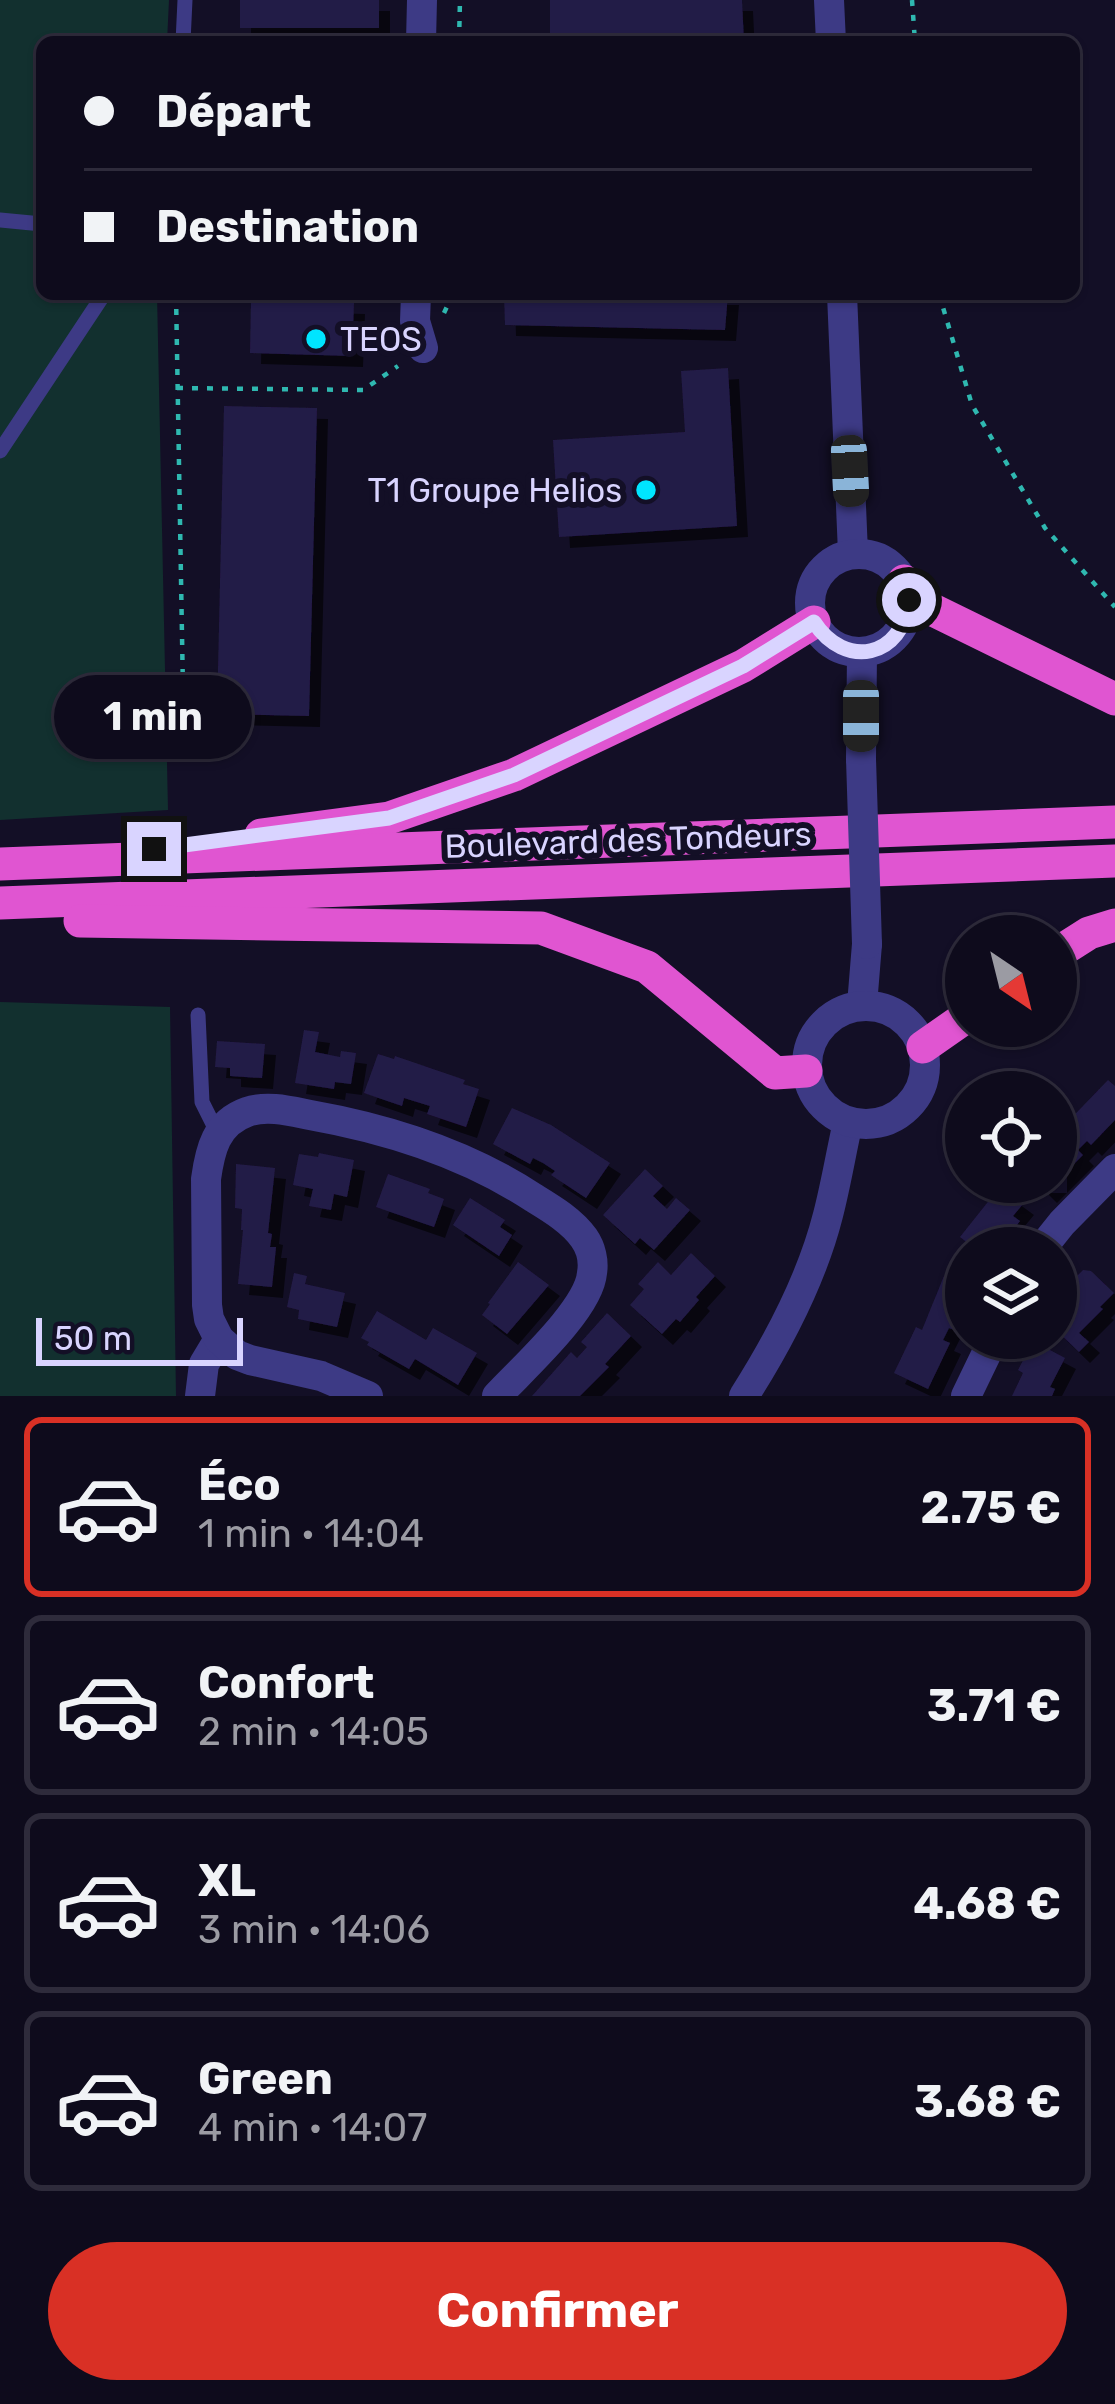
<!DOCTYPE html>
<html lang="fr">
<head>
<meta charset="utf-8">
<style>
  body { margin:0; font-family:Rubik,sans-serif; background:#171425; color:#f1f3f6; height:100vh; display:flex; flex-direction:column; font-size:45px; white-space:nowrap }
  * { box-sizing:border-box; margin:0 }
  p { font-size:39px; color:#9b9ba3 }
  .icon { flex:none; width:66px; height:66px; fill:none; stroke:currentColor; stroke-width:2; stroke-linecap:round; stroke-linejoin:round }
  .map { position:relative; height:1396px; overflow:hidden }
  .drawer { display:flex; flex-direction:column; background:#0e0b1c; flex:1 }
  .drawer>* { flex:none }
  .guide { position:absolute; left:36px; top:36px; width:1044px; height:264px; border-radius:18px; box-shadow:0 3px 9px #0004,0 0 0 3px #2e2b3b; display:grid; align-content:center; height:264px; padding:0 48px; background:#0e0b1c }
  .needle { width:78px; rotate:145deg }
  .controls { position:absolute; left:945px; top:915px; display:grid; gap:24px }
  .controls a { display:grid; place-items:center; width:132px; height:132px; border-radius:50%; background:#0e0b1c; box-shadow:0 3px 9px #0004,0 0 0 3px #2e2b3b; font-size:60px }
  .scale { position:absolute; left:36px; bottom:30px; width:207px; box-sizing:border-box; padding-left:12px; border:6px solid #d9d4ff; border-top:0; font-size:33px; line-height:42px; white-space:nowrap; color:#d9d4ff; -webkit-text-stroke:9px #130f26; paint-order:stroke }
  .end { position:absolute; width:54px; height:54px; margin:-27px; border:15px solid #d9d4ff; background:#111; box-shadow:0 0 0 6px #111 }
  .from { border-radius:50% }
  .bubble { position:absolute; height:84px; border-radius:42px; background:#0e0b1c; box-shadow:0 3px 9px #0004,0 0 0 3px #2e2b3b; font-size:39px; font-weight:700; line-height:84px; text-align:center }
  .car { position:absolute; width:36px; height:72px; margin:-36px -18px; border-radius:15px; box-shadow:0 0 9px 3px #0007; background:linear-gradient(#222 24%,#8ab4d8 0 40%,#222 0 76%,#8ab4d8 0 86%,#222 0) }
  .guide b { display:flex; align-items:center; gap:42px; height:114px; font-size:45px }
  .guide b+b { border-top:3px solid #2e2b3b }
  .guide i { width:30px; height:30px; background:#f1f3f6 }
  ul { padding:21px 0 0; list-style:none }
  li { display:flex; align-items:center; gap:36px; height:180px; margin:0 24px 18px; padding:0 24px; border:6px solid #2e2b3b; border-radius:18px }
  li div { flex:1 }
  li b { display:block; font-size:45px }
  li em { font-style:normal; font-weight:700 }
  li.on { border-color:#d93025 }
  li>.icon { width:108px; height:108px; stroke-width:1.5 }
  .cta { display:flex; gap:24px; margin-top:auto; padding:24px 48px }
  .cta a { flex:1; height:138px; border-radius:72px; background:#d93025; color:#fff; font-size:48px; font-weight:700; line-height:138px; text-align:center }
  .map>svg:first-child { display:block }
</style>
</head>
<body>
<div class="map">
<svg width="1115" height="1396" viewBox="0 0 1115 1396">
  <defs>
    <filter id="shadow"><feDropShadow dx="11" dy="11" stdDeviation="0" flood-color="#0009"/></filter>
  </defs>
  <rect width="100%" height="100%" fill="#130f26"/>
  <g fill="#12302f">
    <path d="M0,0H169L167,42H42V294H157L168,810L0,820Z"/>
    <path d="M0,1002L170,1007L176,1396H0Z"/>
  </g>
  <g fill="#241b47" filter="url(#shadow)">
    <rect x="240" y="0" width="139" height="28"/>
    <path d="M550,0H742L744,42H550Z"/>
    <path d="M504,294H728L725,330L505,325Z"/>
    <path d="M251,300L354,303L352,356L250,353Z"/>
    <path d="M728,368L737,526L559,537L553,440L685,432L681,371Z"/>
    <path d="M224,406L317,408L309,716L217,714Z"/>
    <path d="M304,1030L319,1032L315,1052L340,1057L341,1051L356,1053L351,1084L335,1082L334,1089L295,1083Z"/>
    <path d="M217,1041L265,1044L262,1078L230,1076V1068L215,1067Z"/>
    <path d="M378,1054L394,1059L395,1056L465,1080L463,1084L479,1089L466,1127L427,1114L430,1106L404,1098L402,1106L364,1093Z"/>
    <path d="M1108,1080L1115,1086V1120L1091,1145L1087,1141L1078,1150L1083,1155L1046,1192L1036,1182H1056V1134Z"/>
    <path d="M512,1108L551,1125L610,1163L586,1198L551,1175L555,1171L543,1163L533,1158L530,1164L493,1144Z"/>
    <path d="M319,1153L354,1160L347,1197L334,1194L331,1210L309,1206L313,1189L293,1185L299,1154L318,1157Z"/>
    <path d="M236,1164L275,1168L268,1233L272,1234L270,1247H276L272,1287L238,1284L243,1230H241L242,1209L235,1208Z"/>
    <path d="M645,1169L663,1186L653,1196L667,1209L676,1198L690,1210L654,1250L640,1238L635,1244L603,1215Z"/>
    <path d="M388,1174L430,1189L428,1193L444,1199L434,1227L376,1207Z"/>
    <path d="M996,1184L1023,1204L1013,1216L1020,1221L999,1248H974L960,1237L991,1198L987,1196Z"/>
    <path d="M470,1198L505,1220L500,1227L512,1235L499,1256L453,1225Z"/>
    <path d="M691,1253L715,1276L696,1297L699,1300L680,1322L676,1319L662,1334L630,1305L644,1289L638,1284L658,1262L671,1275Z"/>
    <path d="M518,1262L549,1285L507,1334L482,1315L490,1304L488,1303Z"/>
    <path d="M1083,1270L1091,1271L1114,1293L1100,1307L1103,1309L1079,1333L1089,1342L1079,1352L1056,1330V1306L1078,1287L1076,1277Z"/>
    <path d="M294,1273L307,1276L305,1284L345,1293L337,1327L298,1319L299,1310L287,1307Z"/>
    <path d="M944,1276L966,1286V1312L957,1331L949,1328L943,1340L950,1343L928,1389L894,1373L916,1327L922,1330Z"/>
    <path d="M377,1311L426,1340L433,1328L477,1353L458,1385L415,1359L409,1369L367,1345L369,1342L361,1338Z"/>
    <path d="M607,1313L631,1336L605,1364L609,1367L580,1396H532L571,1352L577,1358L587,1347L581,1342Z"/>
    <path d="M1033,1341L1065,1358L1050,1387L1055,1389L1052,1396H1012L1023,1373L1018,1370Z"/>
  </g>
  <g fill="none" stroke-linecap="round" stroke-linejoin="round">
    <g stroke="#2fb8b0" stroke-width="4.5" stroke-dasharray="6 9" stroke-linecap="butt">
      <path d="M912,0L915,42"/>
      <path d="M459,42L460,0"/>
      <path d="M176,294L184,748"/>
      <path d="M939,294L972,405L1045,528L1115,607"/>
      <path d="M444,313L453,294"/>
      <path d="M177,388L363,390L398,366"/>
    </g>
    <g stroke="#3d3a85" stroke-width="15">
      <path d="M183,42L185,0"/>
      <path d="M0,220L42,224"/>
      <path d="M0,451L104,294"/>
      <path d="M198,1015L202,1102L218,1134"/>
    </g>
    <g stroke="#3d3a85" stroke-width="30">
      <path d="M421,42L422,0"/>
      <path d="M416,294L415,321L423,348"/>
      <path d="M1042,1248L1062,1223L1115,1169"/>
      <path d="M200,1396L204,1364L219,1339"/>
      <path d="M368,1396L321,1376L250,1360L237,1355L219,1339L209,1319L207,1305L206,1179C210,1150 216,1123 247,1112C267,1105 290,1111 310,1115C389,1129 467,1154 534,1198C552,1209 572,1221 584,1238C591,1248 594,1261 592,1273C589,1309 523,1368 497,1396"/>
      <path d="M744,1396C779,1341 812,1278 828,1215C836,1184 841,1153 848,1122"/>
      <path d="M966,1396L994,1338"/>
    </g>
    <g stroke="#3d3a85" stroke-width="30">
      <path d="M829,0L831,42"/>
      <path d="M842,294L853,553"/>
      <circle cx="859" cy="603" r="49"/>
      <path d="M861,759L862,652"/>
      <path d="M862,1005L867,944"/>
      <circle cx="866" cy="1065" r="59"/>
    </g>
    <g stroke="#e055d1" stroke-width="33">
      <path d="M904,581L929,608L1115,699"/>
      <path d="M261,835L389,818L514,775L743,666L814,622"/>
      <path d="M0,864L1115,822"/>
      <path d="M0,903L1115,861"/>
      <path d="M80,921L541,928L647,967L775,1073L806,1071"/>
      <path d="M1056,954L1089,933L1115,925"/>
      <path d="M923,1047L966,1017"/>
    </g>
    <path stroke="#3d3a85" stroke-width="30" d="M861,759L867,944"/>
  </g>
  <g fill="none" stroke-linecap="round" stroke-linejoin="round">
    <path stroke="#d9d4ff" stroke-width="15" d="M154,849L389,818L514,775L743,666L814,622C845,670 903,658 909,600"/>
  </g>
  <g fill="#00e5ff" stroke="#130f26" stroke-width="4.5">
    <circle cx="316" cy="339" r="12"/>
    <circle cx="646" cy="490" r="12"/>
  </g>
  <g text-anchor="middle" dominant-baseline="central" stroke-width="12" stroke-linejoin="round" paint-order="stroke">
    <g font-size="33" fill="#d9d4ff" stroke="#130f26" text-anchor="start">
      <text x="340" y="339">TEOS</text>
      <text x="622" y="490" text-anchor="end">T1 Groupe Helios</text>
    </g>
    <g font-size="33" fill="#d9d4ff" stroke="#130f26">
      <text transform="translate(628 840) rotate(-2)">Boulevard des Tondeurs</text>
    </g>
  </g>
</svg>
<div class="controls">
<a><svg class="needle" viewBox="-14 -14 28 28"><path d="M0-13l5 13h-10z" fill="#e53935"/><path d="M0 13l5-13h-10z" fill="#9b9ba3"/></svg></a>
<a><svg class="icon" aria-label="locate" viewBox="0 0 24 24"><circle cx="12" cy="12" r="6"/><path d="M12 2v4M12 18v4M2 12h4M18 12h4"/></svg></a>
<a><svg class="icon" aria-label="layers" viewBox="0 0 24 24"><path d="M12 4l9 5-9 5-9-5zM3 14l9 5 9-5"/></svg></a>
</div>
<div class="scale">50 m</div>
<i class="end from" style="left:909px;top:600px"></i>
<i class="end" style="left:154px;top:849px"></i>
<div class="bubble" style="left:54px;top:675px;width:198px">1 min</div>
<i class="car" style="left:850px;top:471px;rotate:177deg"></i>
<i class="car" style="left:861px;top:716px;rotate:180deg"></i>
<div class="guide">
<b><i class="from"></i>Départ</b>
<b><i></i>Destination</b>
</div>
</div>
<section class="drawer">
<ul>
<li class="on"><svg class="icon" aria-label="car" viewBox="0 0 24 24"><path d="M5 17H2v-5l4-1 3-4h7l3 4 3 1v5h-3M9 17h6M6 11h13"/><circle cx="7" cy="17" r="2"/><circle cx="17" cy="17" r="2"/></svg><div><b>Éco</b><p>1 min · 14:04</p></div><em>2.75 €</em></li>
<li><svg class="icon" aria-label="car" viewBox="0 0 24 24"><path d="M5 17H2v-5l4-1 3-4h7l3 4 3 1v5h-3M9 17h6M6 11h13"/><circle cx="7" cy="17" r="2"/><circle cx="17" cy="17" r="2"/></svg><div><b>Confort</b><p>2 min · 14:05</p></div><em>3.71 €</em></li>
<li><svg class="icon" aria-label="car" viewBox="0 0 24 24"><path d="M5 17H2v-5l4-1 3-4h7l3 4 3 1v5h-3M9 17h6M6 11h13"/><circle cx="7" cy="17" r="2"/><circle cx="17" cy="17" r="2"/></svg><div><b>XL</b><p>3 min · 14:06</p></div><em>4.68 €</em></li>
<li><svg class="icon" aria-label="car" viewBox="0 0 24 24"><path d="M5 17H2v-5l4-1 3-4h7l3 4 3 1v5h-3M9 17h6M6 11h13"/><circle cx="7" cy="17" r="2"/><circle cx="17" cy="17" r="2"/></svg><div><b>Green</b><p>4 min · 14:07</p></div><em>3.68 €</em></li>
</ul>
<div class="cta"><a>Confirmer</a></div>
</section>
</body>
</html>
